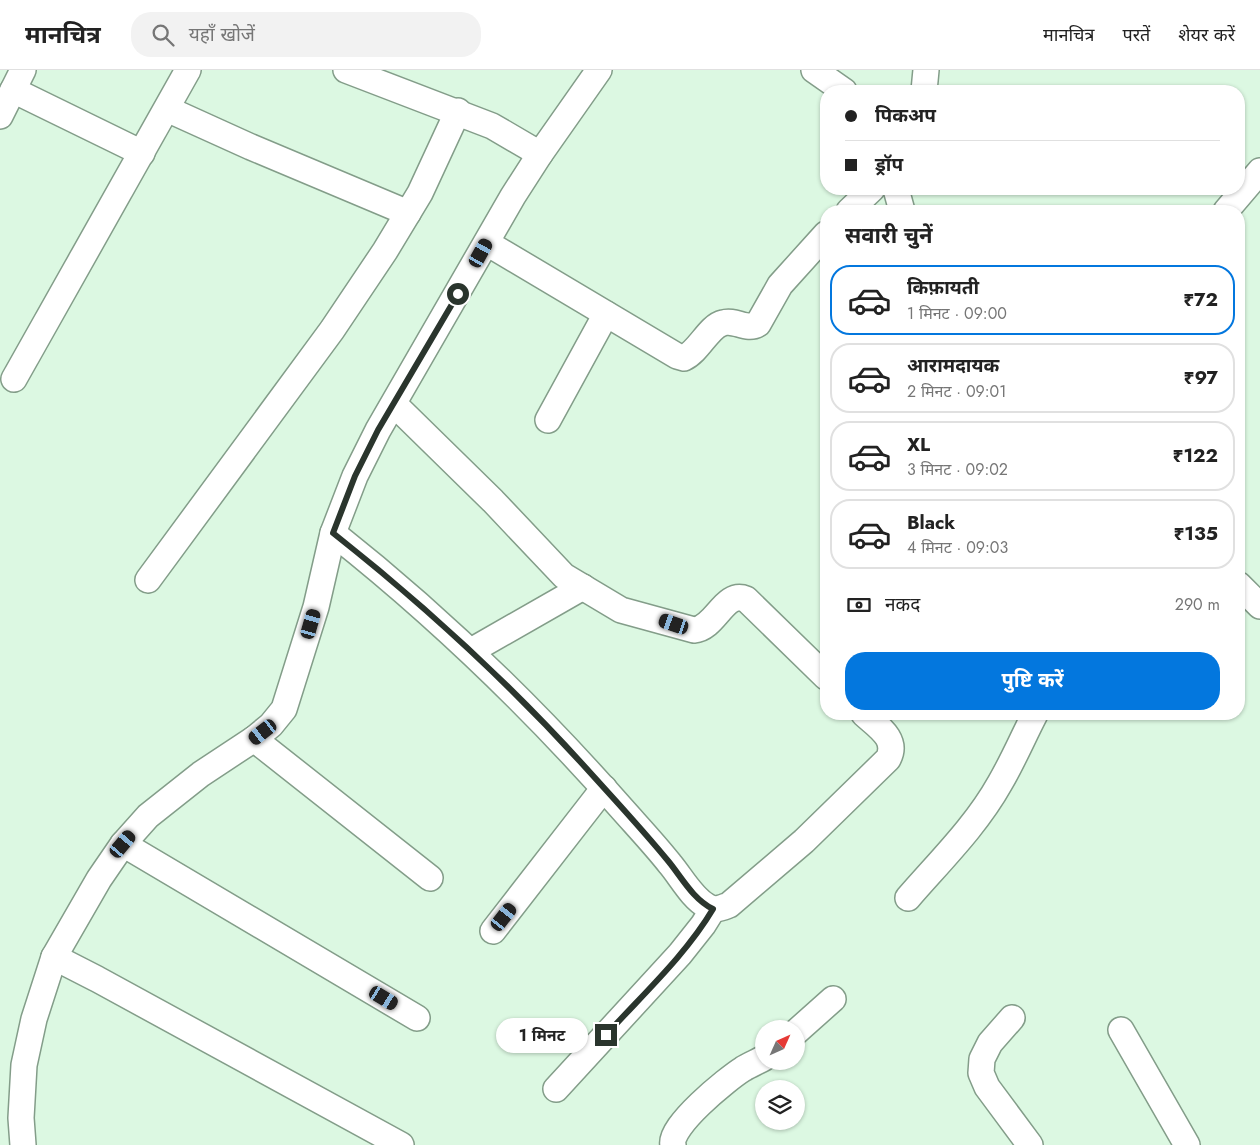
<!DOCTYPE html>
<html lang="hi">
<head>
<meta charset="utf-8">
<style>
  body { margin:0; font-family:Jost,"Noto Sans Devanagari",sans-serif; background:#f2f2f2; color:#222; height:100vh; display:flex; flex-direction:column; font-size:19px; white-space:nowrap }
  * { box-sizing:border-box; margin:0 }
  p { font-size:16px; color:#767676 }
  .icon { flex:none; width:28px; height:28px; fill:none; stroke:currentColor; stroke-width:2; stroke-linecap:round; stroke-linejoin:round }
  .map { position:relative; flex:1; overflow:hidden }
  .drawer { position:absolute; left:820px; top:135px; width:425px; height:515px; display:flex; flex-direction:column; background:#fff; border-radius:20px; box-shadow:0 1px 4px #0004 }
  .drawer>* { flex:none }
  .guide { position:absolute; left:820px; top:15px; width:425px; height:110px; border-radius:20px; box-shadow:0 1px 4px #0004; display:grid; align-content:center; height:110px; padding:0 25px; background:#fff }
  .needle { width:32px; rotate:45deg }
  .fabs { position:absolute; left:755px; top:950px; display:grid; gap:10px }
  .fabs a { display:grid; place-items:center; width:50px; height:50px; border-radius:50%; background:#fff; box-shadow:0 1px 4px #0004; font-size:25px }
  .end { position:absolute; width:22px; height:22px; margin:-11px; border:6px solid #2a352d; background:#fff; box-shadow:0 0 0 2px #fff }
  .from { border-radius:50% }
  .bubble { position:absolute; height:35px; border-radius:18px; background:#fff; box-shadow:0 1px 4px #0004; font-size:16px; font-weight:700; line-height:35px; text-align:center }
  .car { position:absolute; width:15px; height:30px; margin:-15px -8px; border-radius:6px; box-shadow:0 0 4px 1px #0007; background:linear-gradient(#222 24%,#8ab4d8 0 40%,#222 0 76%,#8ab4d8 0 86%,#222 0) }
  .guide b { display:flex; align-items:center; gap:18px; height:48px; font-size:19px }
  .guide b+b { border-top:1px solid #e0e0e0 }
  .guide i { width:12px; height:12px; background:#222 }
  ul { padding:0; list-style:none }
  li { display:flex; align-items:center; gap:15px; height:70px; margin:0 10px 8px; padding:0 15px; border:2px solid #e0e0e0; border-radius:20px }
  li div { flex:1 }
  li b { display:block; font-size:19px }
  li em { font-style:normal; font-weight:700 }
  li.selected { border-color:#0377de }
  li>.icon { width:45px; height:45px; stroke-width:1.5 }
  h2 { padding:0 25px; font-size:22px; line-height:60px }
  .pay { display:flex; align-items:center; gap:12px; height:55px; padding:0 25px; font-size:19px }
  .pay p { margin-inline-start:auto }
  .button { display:flex; gap:10px; margin-top:auto; padding:10px 25px }
  .button a { flex:1; height:58px; border-radius:20px; background:#0377de; color:#fff; font-size:20px; font-weight:700; line-height:58px; text-align:center }
  header { display:flex; align-items:center; gap:30px; box-sizing:border-box; height:70px; padding:0 25px; background:#fff; border-bottom:1px solid #e0e0e0 }
  header strong { font-size:24px }
  nav { display:flex; gap:28px; margin-inline-start:auto; font-size:18px }
  .search { width:350px; height:45px; background:#f2f2f2; display:flex; align-items:center; gap:12px; box-sizing:border-box; padding:0 18px; border-radius:20px; color:#767676; font-size:19px }
  .map>svg:first-child { display:block }
</style>
</head>
<body>
<header>
<strong>मानचित्र</strong>
<div class="search"><svg class="icon" aria-label="search" viewBox="0 0 24 24"><circle cx="10" cy="10" r="6"/><path d="M15 15l6 6"/></svg>यहाँ खोजें</div>
<nav><a>मानचित्र</a><a>परतें</a><a>शेयर करें</a></nav>
</header>
<div class="map">
<svg width="1260" height="1075" viewBox="0 0 1260 1075">
  <rect width="100%" height="100%" fill="#dcf8e2"/>
  <g fill="none" stroke-linecap="round" stroke-linejoin="round">
    <defs>
      <g id="minor">
        <path d="M346,0L492,56L540,84"/>
        <path d="M814,0L844,21"/>
        <path d="M13,20L142,83"/>
        <path d="M924,21L926,0"/>
        <path d="M167,39L251,77L408,143"/>
        <path d="M0,46L23,0"/>
        <path d="M896,119L902,141"/>
        <path d="M849,141L872,119"/>
        <path d="M1226,141L1260,101"/>
        <path d="M487,173L677,286L684,288C699,281 709,256 723,253C735,249 747,261 758,254L780,215L826,164"/>
        <path d="M14,309L188,0"/>
        <path d="M394,334L493,431L564,506L621,540L694,560C716,558 724,520 746,529L826,607"/>
        <path d="M548,350L606,244"/>
        <path d="M333,463C438,546 534,639 623,740C639,758 655,775 670,794C681,807 692,828 707,836C715,841 721,838 729,835L804,771L888,689C899,669 877,656 864,644"/>
        <path d="M148,510L332,260L385,181L420,123L458,41"/>
        <path d="M1239,515L1260,536"/>
        <path d="M471,581L583,517"/>
        <path d="M254,669L430,808"/>
        <path d="M123,774L417,948"/>
        <path d="M908,828C940,791 976,756 1000,713C1013,691 1023,667 1035,644"/>
        <path d="M493,861L604,718"/>
        <path d="M54,887L97,909L401,1075"/>
        <path d="M1012,948L990,973L982,989L981,1003L987,1017L1030,1075"/>
        <path d="M1121,960L1187,1075"/>
        <path d="M796,962L833,929"/>
        <path d="M556,1019L680,884L703,855L713,839"/>
        <path d="M23,1075L21,1048L24,995L34,949L54,887L99,809L123,774L148,746L201,704L254,669L271,655L284,639L316,537L333,463L355,406L378,360L513,126L540,84L599,0"/>
        <path d="M673,1075C668,1057 727,1009 743,999C749,995 757,992 764,988"/>
      </g>
    </defs>
    <use href="#minor" stroke="#839d89" stroke-width="28"/>
    <use href="#minor" stroke="#fff" stroke-width="25"/>
  </g>
  <g fill="none" stroke-linecap="round" stroke-linejoin="round">
    <path stroke="#2a352d" stroke-width="6" d="M458,224L378,360L355,406L333,463C423,534 509,613 586,698C614,729 643,760 669,792C682,808 693,829 713,839C685,886 642,925 606,965"/>
  </g>
</svg>
<div class="fabs">
<a><svg class="needle" viewBox="-14 -14 28 28"><path d="M0-13l5 13h-10z" fill="#e53935"/><path d="M0 13l5-13h-10z" fill="#767676"/></svg></a>
<a><svg class="icon" aria-label="layers" viewBox="0 0 24 24"><path d="M12 4l9 5-9 5-9-5zM3 14l9 5 9-5"/></svg></a>
</div>
<i class="end from" style="left:458px;top:224px"></i>
<i class="end" style="left:606px;top:965px"></i>
<div class="bubble" style="left:496px;top:948px;width:92px">1 मिनट</div>
<i class="car" style="left:481px;top:183px;rotate:29deg"></i>
<i class="car" style="left:311px;top:554px;rotate:16deg"></i>
<i class="car" style="left:674px;top:554px;rotate:289deg"></i>
<i class="car" style="left:263px;top:662px;rotate:232deg"></i>
<i class="car" style="left:123px;top:774px;rotate:40deg"></i>
<i class="car" style="left:504px;top:847px;rotate:38deg"></i>
<i class="car" style="left:384px;top:928px;rotate:121deg"></i>
<div class="guide">
<b><i class="from"></i>पिकअप</b>
<b><i></i>ड्रॉप</b>
</div>
<section class="drawer">
<h2>सवारी चुनें</h2>
<ul>
<li class="selected"><svg class="icon" aria-label="car" viewBox="0 0 24 24"><path d="M5 17H2v-5l4-1 3-4h7l3 4 3 1v5h-3M9 17h6M6 11h13"/><circle cx="7" cy="17" r="2"/><circle cx="17" cy="17" r="2"/></svg><div><b>किफ़ायती</b><p>1 मिनट · 09:00</p></div><em>₹72</em></li>
<li><svg class="icon" aria-label="car" viewBox="0 0 24 24"><path d="M5 17H2v-5l4-1 3-4h7l3 4 3 1v5h-3M9 17h6M6 11h13"/><circle cx="7" cy="17" r="2"/><circle cx="17" cy="17" r="2"/></svg><div><b>आरामदायक</b><p>2 मिनट · 09:01</p></div><em>₹97</em></li>
<li><svg class="icon" aria-label="car" viewBox="0 0 24 24"><path d="M5 17H2v-5l4-1 3-4h7l3 4 3 1v5h-3M9 17h6M6 11h13"/><circle cx="7" cy="17" r="2"/><circle cx="17" cy="17" r="2"/></svg><div><b>XL</b><p>3 मिनट · 09:02</p></div><em>₹122</em></li>
<li><svg class="icon" aria-label="car" viewBox="0 0 24 24"><path d="M5 17H2v-5l4-1 3-4h7l3 4 3 1v5h-3M9 17h6M6 11h13"/><circle cx="7" cy="17" r="2"/><circle cx="17" cy="17" r="2"/></svg><div><b>Black</b><p>4 मिनट · 09:03</p></div><em>₹135</em></li>
</ul>
<div class="pay"><svg class="icon" aria-label="cash" viewBox="0 0 24 24"><path d="M3 7h18v10H3z"/><circle cx="12" cy="12" r="2"/></svg>नकद<p>290 m</p></div>
<div class="button"><a>पुष्टि करें</a></div>
</section>
</div>
</body>
</html>
